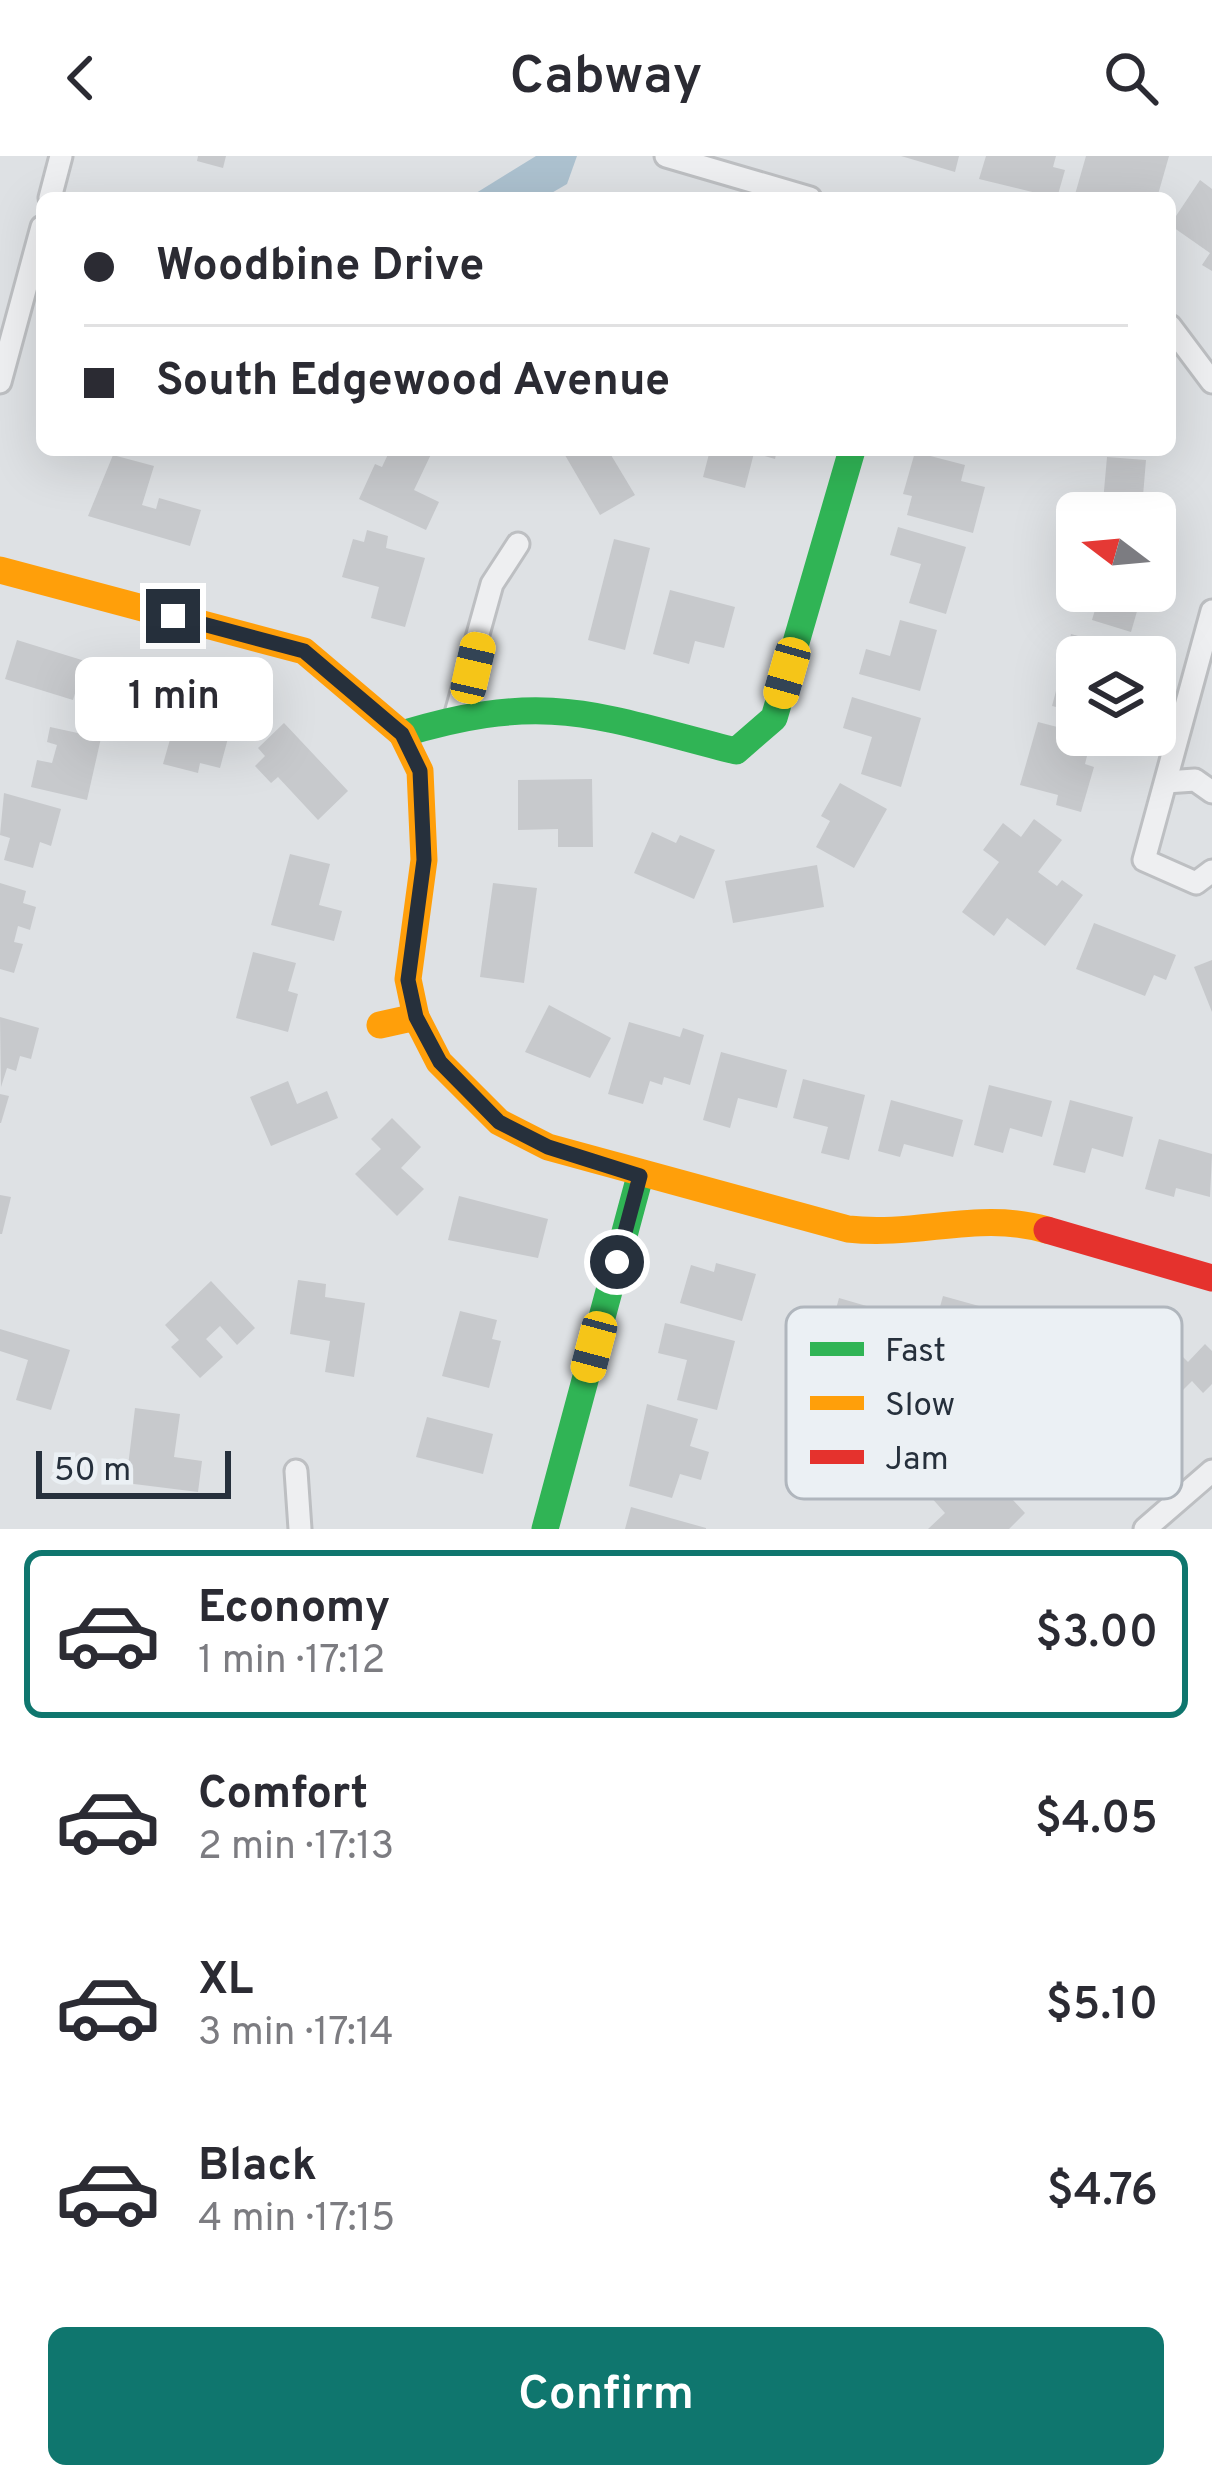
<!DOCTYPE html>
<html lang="en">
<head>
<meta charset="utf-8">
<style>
  body { margin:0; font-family:Overpass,sans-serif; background:#f2f2f3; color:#2b2b33; height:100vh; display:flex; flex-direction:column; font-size:45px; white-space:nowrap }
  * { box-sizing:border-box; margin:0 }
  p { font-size:39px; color:#7c7c81 }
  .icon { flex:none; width:66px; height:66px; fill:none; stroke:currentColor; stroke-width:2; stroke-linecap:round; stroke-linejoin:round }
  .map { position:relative; height:1373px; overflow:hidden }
  .panel { display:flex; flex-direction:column; background:#fff; flex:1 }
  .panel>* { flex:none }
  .hud { position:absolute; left:36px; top:36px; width:1140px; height:264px; border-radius:18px; box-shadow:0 12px 48px #0002; display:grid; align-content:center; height:264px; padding:0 48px; background:#fff }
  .needle { width:78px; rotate:286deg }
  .buttons { position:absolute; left:1056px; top:336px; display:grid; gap:24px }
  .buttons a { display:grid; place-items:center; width:120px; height:120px; border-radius:18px; background:#fff; box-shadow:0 12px 48px #0002; font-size:60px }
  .scale { position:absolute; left:36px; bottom:30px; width:195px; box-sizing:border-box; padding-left:12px; border:6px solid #26303c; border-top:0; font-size:33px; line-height:42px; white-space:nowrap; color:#26303c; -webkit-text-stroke:9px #ebf0f4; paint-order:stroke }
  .end { position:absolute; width:54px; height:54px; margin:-27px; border:15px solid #26303c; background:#fff; box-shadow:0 0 0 6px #fff }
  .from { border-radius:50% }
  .bubble { position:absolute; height:84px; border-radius:18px; background:#fff; box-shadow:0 12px 48px #0002; font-size:39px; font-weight:600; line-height:84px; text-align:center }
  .car { position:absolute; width:36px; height:72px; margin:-36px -18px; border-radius:15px; box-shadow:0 0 9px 3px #0007; background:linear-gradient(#f5c518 24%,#345 0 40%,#f5c518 0 76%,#345 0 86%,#f5c518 0) }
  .hud b { display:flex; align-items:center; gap:42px; height:114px; font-size:45px }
  .hud b+b { border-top:3px solid #e1e1e2 }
  .hud i { width:30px; height:30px; background:#2b2b33 }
  ul { padding:21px 0 0; list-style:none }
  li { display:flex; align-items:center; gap:36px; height:168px; margin:0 24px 18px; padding:0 24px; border:6px solid transparent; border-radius:18px }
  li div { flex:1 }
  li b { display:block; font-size:45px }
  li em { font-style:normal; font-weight:600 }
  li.on { border-color:#0f766e }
  li>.icon { width:108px; height:108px; stroke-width:1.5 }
  .button { display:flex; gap:24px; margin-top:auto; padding:24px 48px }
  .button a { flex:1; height:138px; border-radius:18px; background:#0f766e; color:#fff; font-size:48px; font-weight:600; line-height:138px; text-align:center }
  header { display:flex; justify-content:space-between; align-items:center; height:156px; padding:0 48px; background:#fff; font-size:54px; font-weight:600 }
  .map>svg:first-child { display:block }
</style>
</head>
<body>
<header><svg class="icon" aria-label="back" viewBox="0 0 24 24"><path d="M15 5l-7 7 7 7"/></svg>Cabway<svg class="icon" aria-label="search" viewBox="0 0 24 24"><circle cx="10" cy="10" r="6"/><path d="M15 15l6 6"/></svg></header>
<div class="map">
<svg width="1212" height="1373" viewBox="0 0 1212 1373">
  <rect width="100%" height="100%" fill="#dee1e4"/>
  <path fill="#acc1cf" d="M536,0H577L567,28L543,42H468Z"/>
  <g fill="#c7c9cc">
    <path d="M198,0H226L223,12L197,5Z"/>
    <path d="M901,0H959L955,16Z"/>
    <path d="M986,0H1056L1053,11L1065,14L1057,42L979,23Z"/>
    <path d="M1086,0H1169L1157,42H1074Z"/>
    <path d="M1200,24L1212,33V115L1202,109L1210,97L1170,69Z"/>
    <path d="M390,294H433L414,334L439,346L426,374L359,343L375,308L382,311Z"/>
    <path d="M562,294H608L635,339L600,359Z"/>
    <path d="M710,294H777L775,303L754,297L745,332L703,321Z"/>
    <path d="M915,296L965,309L961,325L985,331L973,377L907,359L912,340L903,338Z"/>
    <path d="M113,299L154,310L142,349L156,353L159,342L201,354L190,390L88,360Z"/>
    <path d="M1107,301L1146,304L1143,340L1169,342L1166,372L1155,371V357H1102Z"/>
    <path d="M898,371L966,391L946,458L909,447L921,408L890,399Z"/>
    <path d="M367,374L388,380L386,392L425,402L405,471L371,462L379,431L342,421L353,383L364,386Z"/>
    <path d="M614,383L650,392L625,494L588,484Z"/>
    <path d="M670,434L735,451L724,492L695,485L689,508L653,498Z"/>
    <path d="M1080,435H1131L1129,442L1140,445L1131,476L1092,464L1097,447L1078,441Z"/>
    <path d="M900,464L937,474L920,535L859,518L866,493L890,500Z"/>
    <path d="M1071,478L1118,491L1115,501H1077V556L1052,550Z"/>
    <path d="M17,484L85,505L73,544L5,523Z"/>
    <path d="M209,538L238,545L220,612L200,607L198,617L163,608L177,559L202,566Z"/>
    <path d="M852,541L921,562L901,631L861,618L872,581L843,572Z"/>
    <path d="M1038,566L1092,580L1085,608L1094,611L1081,656L1056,649L1058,639L1020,629Z"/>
    <path d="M284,567L348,635L318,664L278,621L271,627L255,610L265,600L258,592Z"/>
    <path d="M50,571L101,582L87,644L31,631L37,604L52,607L57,589L47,586Z"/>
    <path d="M592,623L593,691H558V673L518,674V624Z"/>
    <path d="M840,627L887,653L854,712L816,691L830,665L821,660Z"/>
    <path d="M4,637L61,653L51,690L40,686L33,712L4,704L10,682L0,679Z"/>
    <path d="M1034,663L1062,684L1038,716L1057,730L1062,724L1083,739L1045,790L1007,762L994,780L962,756L999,706L983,694L1003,667L1021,681Z"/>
    <path d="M652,676L676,687L680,679L715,694L694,743L634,717Z"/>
    <path d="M290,698L330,708L319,749L342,755L334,785L271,769Z"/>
    <path d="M817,709L824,751L733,767L725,725Z"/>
    <path d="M0,727L26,735L23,747L36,751L30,774L18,770L14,786L23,788L14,817L0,813Z"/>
    <path d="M493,727L537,732L524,827L480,821Z"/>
    <path d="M1094,767L1176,799L1166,824L1154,819L1145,840L1076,813Z"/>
    <path d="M253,796L296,807L288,835L298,838L288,876L236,862Z"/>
    <path d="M1212,804V856L1194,811Z"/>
    <path d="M549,849L611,882L590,922L525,896Z"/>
    <path d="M0,861L39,872L31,903L20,900L16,915L7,912L1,931Z"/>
    <path d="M629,866L680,881L683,872L704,879L690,929L664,921L662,929L650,925L643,948L608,938Z"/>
    <path d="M721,896L787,914L777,952L738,942L730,972L703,964Z"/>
    <path d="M803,923L865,939L849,1004L821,997L828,971L793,962Z"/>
    <path d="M288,925L297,948L327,935L338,962L271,990L250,941Z"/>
    <path d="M989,929L1052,945L1042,981L1010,972L1003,997L974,989Z"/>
    <path d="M0,938L9,940L1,967H0Z"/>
    <path d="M891,944L963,964L953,1001L904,988L900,1001L878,995Z"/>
    <path d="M1070,944L1133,961L1123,1001L1092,992L1085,1017L1053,1009Z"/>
    <path d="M392,962L421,991L401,1012L424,1033L397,1060L355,1018L381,993L371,983Z"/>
    <path d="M1159,983L1212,998L1210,1041L1176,1032L1174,1041L1145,1033Z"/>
    <path d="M0,1039L11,1041L2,1078H0Z"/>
    <path d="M459,1040L548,1063L538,1102L448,1084Z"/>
    <path d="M716,1107L756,1118L742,1165L680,1147L691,1109L714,1116Z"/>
    <path d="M298,1124L326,1128L325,1141L365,1147L354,1221L325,1216L330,1185L290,1178Z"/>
    <path d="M211,1125L255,1172L237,1189L220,1170L206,1183L223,1201L200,1222L171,1191L179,1184L165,1169Z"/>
    <path d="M943,1140L979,1150L977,1161L1018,1172L1009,1204L963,1192L956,1217L924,1208Z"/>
    <path d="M839,1142L870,1151L867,1161L908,1171L897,1216L824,1197Z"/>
    <path d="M460,1155L497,1164L492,1183L501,1185L489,1232L442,1220Z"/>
    <path d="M665,1167L735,1185L717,1254L677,1244L687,1204L658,1197Z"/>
    <path d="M1151,1169L1188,1206L1205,1188L1212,1195V1228L1203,1237L1192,1225L1173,1244L1165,1236L1129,1272L1089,1232Z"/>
    <path d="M0,1173L70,1194L51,1254L16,1244L28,1204L0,1195Z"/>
    <path d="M647,1248L698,1263L690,1290L709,1296L701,1324L680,1318L672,1342L629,1330Z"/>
    <path d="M135,1252L180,1258L174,1301L202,1305L198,1336L126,1327Z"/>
    <path d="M427,1261L493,1278L483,1318L416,1301Z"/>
    <path d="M964,1308L982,1327L990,1319L1025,1357L1009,1373H928L945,1357L930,1340Z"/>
    <path d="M631,1351L706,1372V1373H625Z"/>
  </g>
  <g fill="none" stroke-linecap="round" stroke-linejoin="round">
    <defs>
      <g id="street">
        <path d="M666,0L810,42"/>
        <path d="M50,42L61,0"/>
        <path d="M1170,170L1212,226"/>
        <path d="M0,226L42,71"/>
        <path d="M1212,455L1144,704L1196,727L1212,715"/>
        <path d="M455,561L492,428L518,388"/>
        <path d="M1166,626L1195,624L1212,636"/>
        <path d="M296,1315L300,1373"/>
        <path d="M1145,1373L1212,1315"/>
      </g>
    </defs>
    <use href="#street" stroke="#bdbfc2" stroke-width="27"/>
    <use href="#street" stroke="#eeeff1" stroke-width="21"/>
    <g stroke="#30b455" stroke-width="27">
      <path d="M402,578C548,534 597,560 736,595L774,562L852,294"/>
      <path d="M545,1373L640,1020"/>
    </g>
    <g stroke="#ff9f0a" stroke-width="27">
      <path d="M0,414L304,495L402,578L420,615L424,704L408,823L416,861"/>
      <path d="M380,869L416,861L439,906L499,966L548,991L848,1073C919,1081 980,1054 1047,1074"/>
    </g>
    <path stroke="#e5322d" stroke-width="27" d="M1047,1074L1212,1122"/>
  </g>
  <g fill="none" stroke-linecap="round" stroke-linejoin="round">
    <path stroke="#26303c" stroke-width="15" d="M173,460L304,495L402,578L420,615L424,704L408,824L416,861L440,906L499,966L548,991L640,1020L617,1106"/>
  </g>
  <rect x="786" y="1151" width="396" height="192" rx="18" fill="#ebf0f4" stroke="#b0b6bd" stroke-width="3"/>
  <rect x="810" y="1186" width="54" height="14" fill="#30b455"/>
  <rect x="810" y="1240" width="54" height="14" fill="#ff9f0a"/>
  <rect x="810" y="1294" width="54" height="14" fill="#e5322d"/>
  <g font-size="33" fill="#26303c">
    <text x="885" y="1205">Fast</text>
    <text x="885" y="1259">Slow</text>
    <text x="885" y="1313">Jam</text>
  </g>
</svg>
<div class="buttons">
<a><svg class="needle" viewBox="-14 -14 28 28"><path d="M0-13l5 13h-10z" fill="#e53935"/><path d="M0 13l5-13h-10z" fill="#7c7c81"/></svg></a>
<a><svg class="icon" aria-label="layers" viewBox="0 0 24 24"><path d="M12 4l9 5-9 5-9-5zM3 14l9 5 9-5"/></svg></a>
</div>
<div class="scale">50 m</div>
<i class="end from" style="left:617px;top:1106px"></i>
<i class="end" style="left:173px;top:460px"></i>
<div class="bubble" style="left:75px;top:501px;width:198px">1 min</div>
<i class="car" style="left:473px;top:512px;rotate:13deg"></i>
<i class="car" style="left:787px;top:517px;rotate:196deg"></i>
<i class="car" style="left:594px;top:1191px;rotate:195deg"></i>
<div class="hud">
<b><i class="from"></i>Woodbine Drive</b>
<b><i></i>South Edgewood Avenue</b>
</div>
</div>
<section class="panel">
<ul>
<li class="on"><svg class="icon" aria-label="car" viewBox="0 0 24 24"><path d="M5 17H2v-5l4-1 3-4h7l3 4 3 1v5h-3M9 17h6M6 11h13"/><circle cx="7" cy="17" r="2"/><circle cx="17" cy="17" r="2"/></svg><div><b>Economy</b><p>1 min · 17:12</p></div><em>$3.00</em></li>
<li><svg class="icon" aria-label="car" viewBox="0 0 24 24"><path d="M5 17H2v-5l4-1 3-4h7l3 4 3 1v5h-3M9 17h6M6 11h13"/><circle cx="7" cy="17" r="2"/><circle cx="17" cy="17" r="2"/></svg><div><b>Comfort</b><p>2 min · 17:13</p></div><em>$4.05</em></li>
<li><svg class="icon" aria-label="car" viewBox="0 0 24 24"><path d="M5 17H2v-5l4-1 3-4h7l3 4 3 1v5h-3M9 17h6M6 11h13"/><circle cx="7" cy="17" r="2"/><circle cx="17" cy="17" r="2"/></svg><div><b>XL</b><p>3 min · 17:14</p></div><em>$5.10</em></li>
<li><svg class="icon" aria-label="car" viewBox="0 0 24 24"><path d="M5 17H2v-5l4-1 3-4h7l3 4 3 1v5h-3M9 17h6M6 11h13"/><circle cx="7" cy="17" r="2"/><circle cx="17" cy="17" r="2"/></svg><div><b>Black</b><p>4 min · 17:15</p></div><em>$4.76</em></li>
</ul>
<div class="button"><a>Confirm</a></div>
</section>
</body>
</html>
